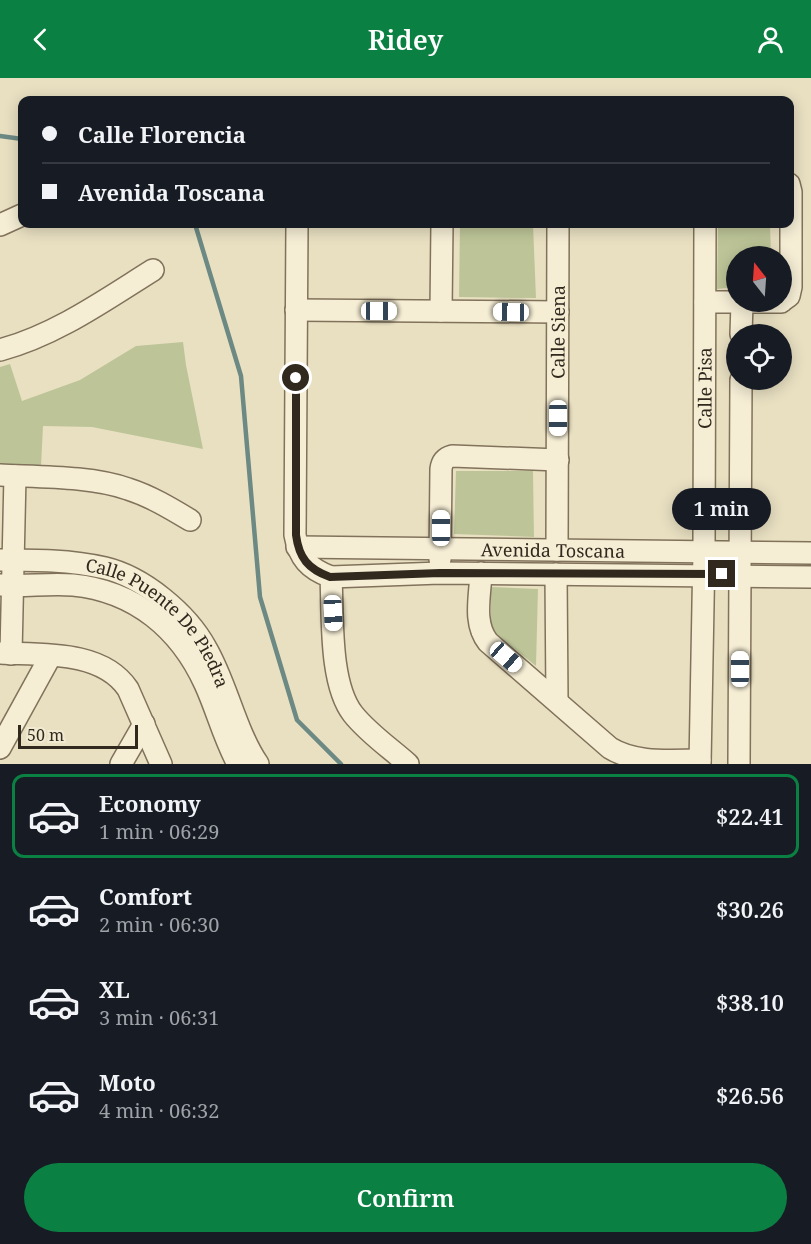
<!DOCTYPE html>
<html lang="en">
<head>
<meta charset="utf-8">
<style>
  body { margin:0; font-family:"Noto Serif",serif; background:#20242c; color:#f1f3f6; height:100vh; display:flex; flex-direction:column; font-size:22px; white-space:nowrap }
  * { box-sizing:border-box; margin:0 }
  p { font-size:20px; color:#9ea1a6 }
  .icon { flex:none; width:33px; height:33px; fill:none; stroke:currentColor; stroke-width:2; stroke-linecap:round; stroke-linejoin:round }
  .map { position:relative; height:686px; overflow:hidden }
  .details { display:flex; flex-direction:column; background:#171b24; flex:1 }
  .details>* { flex:none }
  .guide { position:absolute; left:18px; top:18px; width:776px; height:132px; border-radius:12px; box-shadow:0 3px 15px #0003; display:grid; align-content:center; height:132px; padding:0 24px; background:#171b24 }
  .needle { width:39px; rotate:343deg }
  .buttons { position:absolute; left:726px; top:168px; display:grid; gap:12px }
  .buttons a { display:grid; place-items:center; width:66px; height:66px; border-radius:50%; background:#171b24; box-shadow:0 3px 15px #0003; font-size:30px }
  .scale { position:absolute; left:18px; bottom:15px; width:120px; box-sizing:border-box; padding-left:6px; border:3px solid #32291e; border-top:0; font-size:16px; line-height:21px; white-space:nowrap; color:#32291e; -webkit-text-stroke:4px #f1ead1; paint-order:stroke }
  .end { position:absolute; width:27px; height:27px; margin:-14px; border:8px solid #32291e; background:#fff; box-shadow:0 0 0 3px #fff }
  .from { border-radius:50% }
  .bubble { position:absolute; height:42px; border-radius:21px; background:#171b24; box-shadow:0 3px 15px #0003; font-size:20px; font-weight:600; line-height:42px; text-align:center }
  .car { position:absolute; width:18px; height:36px; margin:-18px -9px; border-radius:8px; box-shadow:0 0 4px 2px #0007; background:linear-gradient(#fff 24%,#345 0 40%,#fff 0 76%,#345 0 86%,#fff 0) }
  .guide b { display:flex; align-items:center; gap:21px; height:57px; font-size:22px }
  .guide b+b { border-top:2px solid #363941 }
  .guide i { width:15px; height:15px; background:#f1f3f6 }
  ul { padding:10px 0 0; list-style:none }
  li { display:flex; align-items:center; gap:18px; height:84px; margin:0 12px 9px; padding:0 12px; border:3px solid transparent; border-radius:12px }
  li div { flex:1 }
  li b { display:block; font-size:22px }
  li em { font-style:normal; font-weight:600 }
  li.current { border-color:#0b8043 }
  li>.icon { width:54px; height:54px; stroke-width:1.5 }
  .action { display:flex; gap:12px; margin-top:auto; padding:12px 24px }
  .action a { flex:1; height:69px; border-radius:36px; background:#0b8043; color:#fff; font-size:24px; font-weight:600; line-height:69px; text-align:center }
  header { display:flex; justify-content:space-between; align-items:center; height:78px; padding:0 24px; background:#0b8043; color:#fff; font-size:27px; font-weight:600 }
  .map>svg:first-child { display:block }
</style>
</head>
<body>
<header><svg class="icon" aria-label="back" viewBox="0 0 24 24"><path d="M15 5l-7 7 7 7"/></svg>Ridey<svg class="icon" aria-label="person" viewBox="0 0 24 24"><circle cx="12" cy="8" r="4"/><path d="M4 21q1-7 8-7t8 7"/></svg></header>
<div class="map">
<svg width="811" height="686" viewBox="0 0 811 686">
  <rect width="100%" height="100%" fill="#e9e0c2"/>
  <g fill="#bdc598">
    <path d="M460,146H533L536,220L459,219Z"/>
    <path d="M718,146H770L771,178H736V209L717,211Z"/>
    <path d="M183,264L186,287L203,371L92,349L43,348L41,389L0,390V289L10,286L22,323L80,302L136,268Z"/>
    <path d="M456,393H533L534,459L454,456Z"/>
    <path d="M491,509L538,511L536,588L491,552Z"/>
  </g>
  <g fill="none" stroke-linecap="round" stroke-linejoin="round">
    <g stroke="#6c8983" stroke-width="4.5">
      <path d="M0,58L22,61"/>
      <path d="M195,146L241,298L260,519L297,642L341,686"/>
    </g>
    <defs>
      <g id="minor">
        <path d="M297,146L295,457C299,480 309,491 331,499C333,538 329,605 353,636C368,655 390,670 408,686"/>
        <path d="M0,147L22,137"/>
        <path d="M782,223L789,218L791,209V114L789,106"/>
        <path d="M705,224H781"/>
        <path d="M296,232L558,234"/>
        <path d="M441,233L442,146"/>
        <path d="M741,256L742,225"/>
        <path d="M0,272C56,257 105,222 153,192"/>
        <path d="M0,397C39,399 92,398 128,411C150,418 170,430 190,442"/>
        <path id="s1" d="M297,469L811,475"/>
        <path id="s2" d="M557,472L558,146"/>
        <path id="s3" d="M0,482C34,482 71,482 105,490C143,499 187,535 206,570C227,606 235,652 258,686"/>
        <path d="M440,482L441,391C442,383 445,380 452,378L558,382"/>
        <path d="M481,495C480,519 473,545 488,564L610,670C636,686 670,682 700,682"/>
        <path d="M556,496L557,623"/>
        <path d="M331,499L440,495L811,499"/>
        <path d="M0,507C24,509 49,505 73,507C135,513 180,551 205,606C217,632 224,661 238,686"/>
        <path d="M0,575C42,577 102,572 128,611L161,686"/>
        <path d="M11,576L15,398"/>
        <path d="M0,670L50,579"/>
        <path d="M121,686L144,646"/>
        <path id="s4" d="M700,686L704,473L705,146"/>
        <path d="M739,686L741,302"/>
      </g>
    </defs>
    <use href="#minor" stroke="#81725b" stroke-width="24"/>
    <use href="#minor" stroke="#f5edd4" stroke-width="21"/>
  </g>
  <g fill="none" stroke-linecap="round" stroke-linejoin="round">
    <path stroke="#32291e" stroke-width="8" d="M296,300V457C299,480 308,491 330,499L440,495L722,496"/>
  </g>
  <g text-anchor="middle" dominant-baseline="central" stroke-width="6" stroke-linejoin="round" paint-order="stroke">
    <g font-size="18" fill="#32291e" stroke="#f1ead1">
      <text stroke="none"><textPath href="#s2" startOffset="218">Calle Siena</textPath></text>
      <text stroke="none"><textPath href="#s4" startOffset="376">Calle Pisa</textPath></text>
      <text stroke="none"><textPath href="#s1" startOffset="256">Avenida Toscana</textPath></text>
      <text stroke="none"><textPath href="#s3" startOffset="183">Calle Puente De Piedra</textPath></text>
    </g>
  </g>
</svg>
<div class="buttons">
<a><svg class="needle" viewBox="-14 -14 28 28"><path d="M0-13l5 13h-10z" fill="#e53935"/><path d="M0 13l5-13h-10z" fill="#9ea1a6"/></svg></a>
<a><svg class="icon" aria-label="locate" viewBox="0 0 24 24"><circle cx="12" cy="12" r="6"/><path d="M12 2v4M12 18v4M2 12h4M18 12h4"/></svg></a>
</div>
<div class="scale">50 m</div>
<i class="end from" style="left:296px;top:300px"></i>
<i class="end" style="left:722px;top:496px"></i>
<div class="bubble" style="left:672px;top:410px;width:99px">1 min</div>
<i class="car" style="left:379px;top:233px;rotate:90deg"></i>
<i class="car" style="left:511px;top:234px;rotate:271deg"></i>
<i class="car" style="left:558px;top:340px;rotate:180deg"></i>
<i class="car" style="left:441px;top:450px;rotate:0deg"></i>
<i class="car" style="left:333px;top:535px;rotate:177deg"></i>
<i class="car" style="left:506px;top:579px;rotate:131deg"></i>
<i class="car" style="left:740px;top:591px;rotate:0deg"></i>
<div class="guide">
<b><i class="from"></i>Calle Florencia</b>
<b><i></i>Avenida Toscana</b>
</div>
</div>
<section class="details">
<ul>
<li class="current"><svg class="icon" aria-label="car" viewBox="0 0 24 24"><path d="M5 17H2v-5l4-1 3-4h7l3 4 3 1v5h-3M9 17h6M6 11h13"/><circle cx="7" cy="17" r="2"/><circle cx="17" cy="17" r="2"/></svg><div><b>Economy</b><p>1 min · 06:29</p></div><em>$22.41</em></li>
<li><svg class="icon" aria-label="car" viewBox="0 0 24 24"><path d="M5 17H2v-5l4-1 3-4h7l3 4 3 1v5h-3M9 17h6M6 11h13"/><circle cx="7" cy="17" r="2"/><circle cx="17" cy="17" r="2"/></svg><div><b>Comfort</b><p>2 min · 06:30</p></div><em>$30.26</em></li>
<li><svg class="icon" aria-label="car" viewBox="0 0 24 24"><path d="M5 17H2v-5l4-1 3-4h7l3 4 3 1v5h-3M9 17h6M6 11h13"/><circle cx="7" cy="17" r="2"/><circle cx="17" cy="17" r="2"/></svg><div><b>XL</b><p>3 min · 06:31</p></div><em>$38.10</em></li>
<li><svg class="icon" aria-label="car" viewBox="0 0 24 24"><path d="M5 17H2v-5l4-1 3-4h7l3 4 3 1v5h-3M9 17h6M6 11h13"/><circle cx="7" cy="17" r="2"/><circle cx="17" cy="17" r="2"/></svg><div><b>Moto</b><p>4 min · 06:32</p></div><em>$26.56</em></li>
</ul>
<div class="action"><a>Confirm</a></div>
</section>
</body>
</html>
